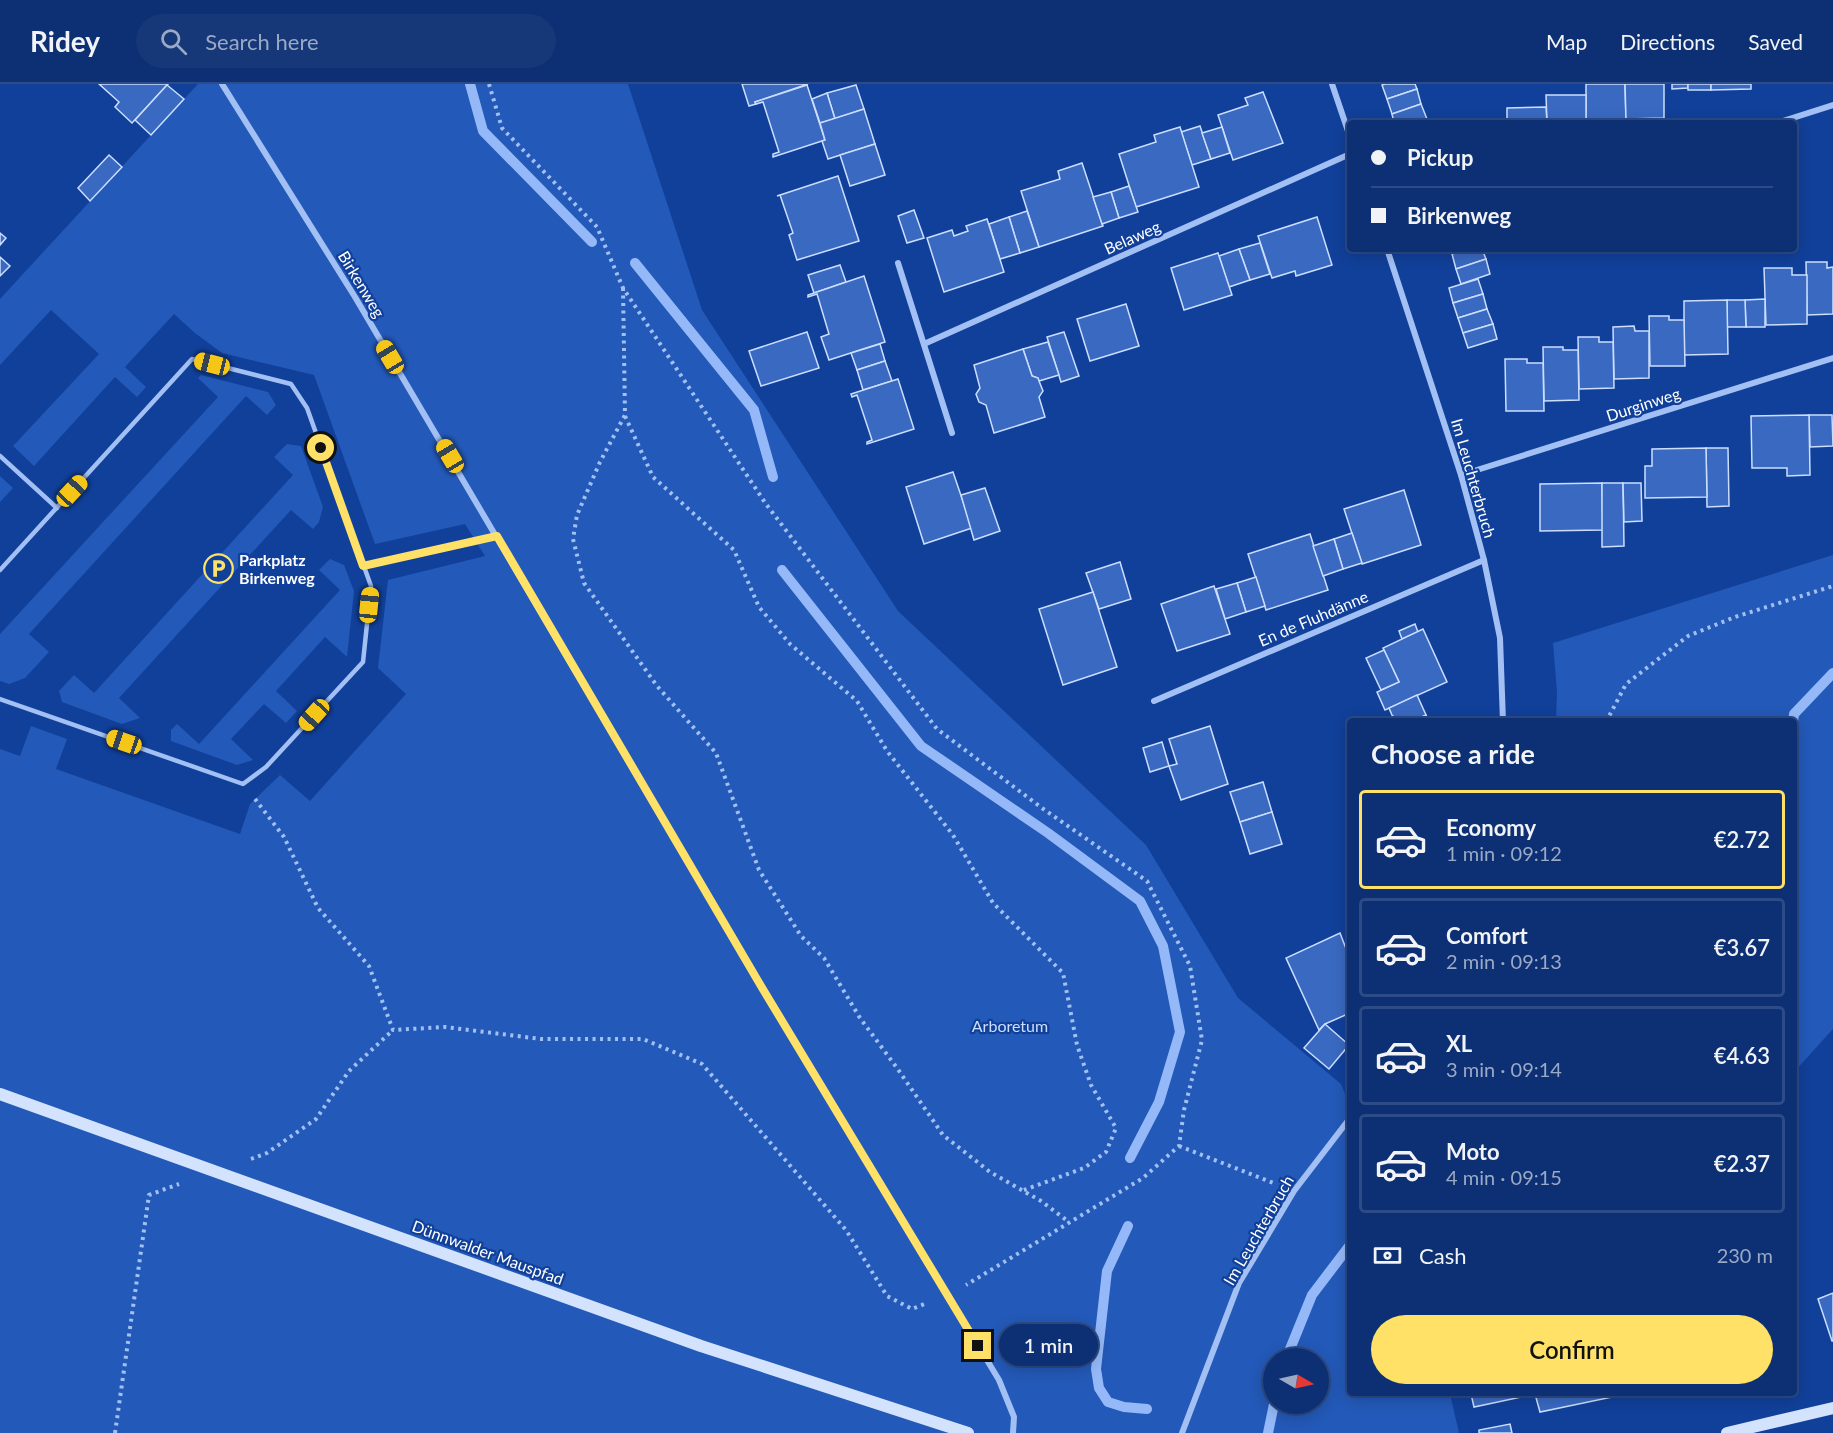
<!DOCTYPE html>
<html lang="en">
<head>
<meta charset="utf-8">
<style>
  body { margin:0; font-family:Lato,sans-serif; background:#163879; color:#f1f3f6; height:100vh; display:flex; flex-direction:column; font-size:22px; white-space:nowrap }
  * { box-sizing:border-box; margin:0 }
  p { font-size:20px; color:#9aa9c5 }
  .icon { flex:none; width:33px; height:33px; fill:none; stroke:currentColor; stroke-width:2; stroke-linecap:round; stroke-linejoin:round }
  .map { position:relative; flex:1; overflow:hidden }
  .details { position:absolute; left:1347px; top:634px; width:450px; height:678px; display:flex; flex-direction:column; background:#0d3074; border-radius:6px; box-shadow:0 3px 15px #0003,0 0 0 2px #2d4b86 }
  .details>* { flex:none }
  .hud { position:absolute; left:1347px; top:36px; width:450px; height:132px; border-radius:6px; box-shadow:0 3px 15px #0003,0 0 0 2px #2d4b86; display:grid; align-content:center; height:132px; padding:0 24px; background:#0d3074 }
  .needle { width:39px; rotate:99deg }
  .fabs { position:absolute; left:1263px; top:1264px; display:grid; gap:12px }
  .fabs a { display:grid; place-items:center; width:66px; height:66px; border-radius:50%; background:#0d3074; box-shadow:0 3px 15px #0003,0 0 0 2px #2d4b86; font-size:30px }
  .end { position:absolute; width:27px; height:27px; margin:-14px; border:8px solid #ffe167; background:#111; box-shadow:0 0 0 3px #111 }
  .from { border-radius:50% }
  .bubble { position:absolute; height:42px; border-radius:21px; background:#0d3074; box-shadow:0 3px 15px #0003,0 0 0 2px #2d4b86; font-size:20px; font-weight:600; line-height:42px; text-align:center }
  .car { position:absolute; width:18px; height:36px; margin:-18px -9px; border-radius:8px; box-shadow:0 0 4px 2px #0007; background:linear-gradient(#f5c518 24%,#345 0 40%,#f5c518 0 76%,#345 0 86%,#f5c518 0) }
  .hud b { display:flex; align-items:center; gap:21px; height:57px; font-size:22px }
  .hud b+b { border-top:2px solid #2d4b86 }
  .hud i { width:15px; height:15px; background:#f1f3f6 }
  ul { padding:0; list-style:none }
  li { display:flex; align-items:center; gap:18px; height:99px; margin:0 12px 9px; padding:0 12px; border:3px solid #2d4b86; border-radius:6px }
  li div { flex:1 }
  li b { display:block; font-size:22px }
  li em { font-style:normal; font-weight:600 }
  li.on { border-color:#ffe167 }
  li>.icon { width:54px; height:54px; stroke-width:1.5 }
  h2 { padding:0 24px; font-size:27px; line-height:72px }
  .pay { display:flex; align-items:center; gap:15px; height:66px; padding:0 24px; font-size:22px }
  .pay p { margin-inline-start:auto }
  .button { display:flex; gap:12px; margin-top:auto; padding:12px 24px }
  .button a { flex:1; height:69px; border-radius:36px; background:#ffe167; color:#111; font-size:24px; font-weight:600; line-height:69px; text-align:center }
  header { display:flex; align-items:center; gap:36px; box-sizing:border-box; height:84px; padding:0 30px; background:#0d3074; border-bottom:2px solid #2d4b86 }
  header strong { font-size:28px }
  nav { display:flex; gap:33px; margin-inline-start:auto; font-size:21px }
  .search { width:420px; height:54px; background:#163879; display:flex; align-items:center; gap:15px; box-sizing:border-box; padding:0 21px; border-radius:33px; color:#9aa9c5; font-size:22px }
  .map>svg:first-child { display:block }
</style>
</head>
<body>
<header>
<strong>Ridey</strong>
<div class="search"><svg class="icon" aria-label="search" viewBox="0 0 24 24"><circle cx="10" cy="10" r="6"/><path d="M15 15l6 6"/></svg>Search here</div>
<nav><a>Map</a><a>Directions</a><a>Saved</a></nav>
</header>
<div class="map">
<svg width="1833" height="1349" viewBox="0 0 1833 1349">
  <rect width="100%" height="100%" fill="#11409a"/>
  <g fill="#2359b8" fill-rule="evenodd">
    <path d="M198,0H628L702,226L898,527L1146,761L1238,914L1341,1000L1350,1022V1310H1450L1459,1349H0V665L20,672L31,642L67,655L56,685L240,750L250,720L280,691L310,717L406,610L378,584L388,496L485,472L465,440L375,460L314,291L222,269L195,249L174,230L125,283L146,303L137,313L115,293L34,382L13,362L99,270L51,226L0,281V215ZM1274,1275H1318V1320H1274Z"/>
    <path d="M201,291L268,308L276,321L267,331L246,312L29,550L49,568L25,594L9,600L0,597V550L218,313L198,294Z"/>
    <path d="M287,360L301,362L323,423L319,438L313,445L291,426L119,614L140,634L122,640L62,618L59,607L74,591L94,609L293,391L274,373Z"/>
    <path d="M0,392L13,404L0,418Z"/>
    <path d="M1833,471V945L1794,988V638L1556,637L1557,608L1553,559Z"/>
    <path d="M330,475L344,481L354,507L347,573L325,553L276,607L297,627L286,639L264,620L231,655L253,676L237,681L171,657V646L177,640L199,660L340,506L319,486Z"/>
  </g>
  <g fill="none" stroke-linecap="round" stroke-linejoin="round">
    <g stroke="#95b9f8" stroke-width="10">
      <path d="M470,0L483,47L592,158"/>
      <path d="M635,179L754,326L773,393"/>
      <path d="M782,486L921,662L1048,749L1140,817L1163,862L1180,948L1159,1018L1130,1074"/>
      <path d="M1793,638L1794,630L1833,589"/>
      <path d="M1128,1142L1107,1187L1096,1285L1099,1304L1108,1318L1124,1323L1147,1325"/>
      <path d="M1286,1275L1312,1211L1350,1161"/>
      <path d="M1268,1349L1274,1320"/>
    </g>
  </g>
  <g fill="#3969c1" stroke="#ccdefe" stroke-width="1.5">
    <path d="M99,0H168L132,39L115,23L119,18Z"/>
    <path d="M742,0H808L755,18L756,20L749,22Z"/>
    <path d="M1385,0H1415L1417,5L1387,15L1382,1Z"/>
    <path d="M1586,0H1625L1626,39H1586Z"/>
    <path d="M1625,0H1664V34L1626,35Z"/>
    <path d="M1672,0H1688V4L1672,5Z"/>
    <rect x="1688" y="0" width="23" height="6"/>
    <path d="M1711,0H1751V5L1711,6Z"/>
    <path d="M167,1L184,15L151,51L135,36Z"/>
    <path d="M807,1L825,56L773,73V70L779,68L763,18L756,20L755,18Z"/>
    <path d="M856,1L864,25L835,35L827,9Z"/>
    <path d="M1417,5L1421,20L1392,30L1387,15Z"/>
    <path d="M1263,8L1283,59L1233,76L1218,31L1248,21L1245,14Z"/>
    <path d="M827,9L835,35L820,39L812,15Z"/>
    <path d="M1546,11H1586V39H1547Z"/>
    <path d="M1421,20L1427,35L1415,39H1394L1392,30Z"/>
    <path d="M1546,23L1547,39H1507V24Z"/>
    <path d="M864,25L875,60L828,75L822,57L825,56L820,39Z"/>
    <path d="M1507,35V39H1468V36Z"/>
    <path d="M1200,42L1211,75L1192,81L1181,48Z"/>
    <path d="M1180,43L1199,103L1136,123L1119,70L1156,58L1154,51Z"/>
    <path d="M1222,43L1230,69L1211,75L1202,49Z"/>
    <path d="M875,60L885,91L850,102L840,71Z"/>
    <path d="M109,71L122,83L90,117L78,104Z"/>
    <path d="M1082,79L1103,142L1039,163L1021,107L1060,95L1058,87Z"/>
    <path d="M838,92L859,157L797,176L789,151L793,149L780,111L777,112Z"/>
    <path d="M1129,102L1138,128L1119,134L1111,108Z"/>
    <path d="M1111,108L1119,134L1102,140L1093,113Z"/>
    <path d="M914,126L924,154L907,159L898,132Z"/>
    <path d="M1027,127L1039,163L1020,169L1009,133Z"/>
    <path d="M1009,133L1020,169L1000,175L989,140Z"/>
    <path d="M1317,133L1332,181L1296,192L1295,187L1272,194L1258,152Z"/>
    <path d="M987,135L1004,188L944,208L927,154L952,146L954,152L968,147L966,142Z"/>
    <path d="M0,149L6,154L0,161Z"/>
    <path d="M1260,159L1270,190L1250,196L1239,165Z"/>
    <path d="M1239,165L1250,196L1229,203L1219,172Z"/>
    <path d="M1467,165H1482L1486,175L1456,185L1452,170Z"/>
    <path d="M1218,169L1232,211L1184,226L1171,184Z"/>
    <path d="M0,173L10,182L0,192Z"/>
    <path d="M1486,175L1490,190L1461,200L1456,185Z"/>
    <path d="M1806,178H1827V184L1833,183V230L1807,231Z"/>
    <path d="M840,181L846,198L814,209L808,191Z"/>
    <path d="M1764,184H1792V191H1807V240L1766,241Z"/>
    <path d="M864,192L885,258L829,276L821,253L829,250L817,210L808,213V211Z"/>
    <path d="M1478,195L1483,210L1453,219L1449,204Z"/>
    <path d="M1483,210L1487,225L1458,234L1453,219Z"/>
    <path d="M1765,215V243H1746L1745,216Z"/>
    <path d="M1727,216H1745L1746,243H1727Z"/>
    <path d="M1727,216L1728,270L1684,271V217Z"/>
    <path d="M1126,220L1139,262L1090,277L1077,235Z"/>
    <path d="M1487,225L1493,240L1463,249L1458,234Z"/>
    <path d="M1649,232H1669V236H1684L1685,282H1650Z"/>
    <path d="M1493,240L1497,255L1468,264L1463,249Z"/>
    <path d="M1634,242L1635,247H1649V294L1614,295L1613,243Z"/>
    <path d="M807,248L819,284L761,302L749,267Z"/>
    <path d="M1064,248L1079,292L1061,298L1047,253Z"/>
    <path d="M1578,253H1599V258H1613L1614,304L1579,305Z"/>
    <path d="M1048,258L1059,291L1039,297L1038,294L1032,292L1023,265Z"/>
    <path d="M880,260L885,277L857,286L851,269Z"/>
    <path d="M1543,263H1563V266H1578L1579,316L1544,317Z"/>
    <path d="M1023,265L1032,292L1038,294L1039,297L1043,307L1039,313L1045,333L994,349L986,321L979,318L976,310L980,304L974,281Z"/>
    <path d="M1505,275H1527V279H1543L1544,327H1506Z"/>
    <path d="M885,277L892,297L863,306L857,286Z"/>
    <path d="M898,295L914,345L867,360V358L872,356L857,311L852,313L851,310Z"/>
    <path d="M1809,331H1832L1833,362L1810,363Z"/>
    <path d="M1809,331L1810,391L1787,392V384H1752L1751,332Z"/>
    <path d="M1706,364H1728L1729,422L1707,423Z"/>
    <path d="M1706,364L1707,413L1645,414V382H1652V365Z"/>
    <path d="M953,388L972,444L924,460L906,403Z"/>
    <path d="M1602,399L1603,446L1540,447V400Z"/>
    <path d="M1602,399H1623L1624,462L1602,463Z"/>
    <path d="M1623,399H1641L1642,437L1624,438Z"/>
    <path d="M985,404L1000,447L974,456L961,411Z"/>
    <path d="M1404,406L1421,461L1362,480L1344,425Z"/>
    <path d="M1352,449L1362,479L1343,485L1334,455Z"/>
    <path d="M1310,450L1328,506L1266,526L1248,470Z"/>
    <path d="M1334,455L1343,485L1323,492L1313,462Z"/>
    <path d="M1120,478L1131,515L1099,525L1086,489Z"/>
    <path d="M1256,493L1265,522L1246,528L1237,499Z"/>
    <path d="M1237,499L1246,528L1225,535L1216,505Z"/>
    <path d="M1214,502L1230,550L1177,567L1161,520Z"/>
    <path d="M1093,508L1117,583L1063,601L1039,525Z"/>
    <path d="M1415,540L1418,548L1402,555L1399,547Z"/>
    <path d="M1423,545L1447,598L1385,626L1377,608L1399,598L1383,564Z"/>
    <path d="M1384,566L1399,598L1381,606L1366,574Z"/>
    <path d="M1417,611L1426,631L1412,638H1395L1389,624Z"/>
    <path d="M1426,631L1429,638H1412Z"/>
    <path d="M1393,632L1395,638H1382V637Z"/>
    <path d="M1210,642L1228,700L1181,716L1169,682L1177,680L1169,655Z"/>
    <path d="M1162,658L1169,682L1150,688L1143,664Z"/>
    <path d="M1263,698L1272,728L1240,738L1230,708Z"/>
    <path d="M1272,728L1282,760L1250,770L1240,738Z"/>
    <path d="M1340,849L1350,875V929L1325,940L1319,946L1286,874Z"/>
    <path d="M1325,940L1349,961L1329,985L1304,964Z"/>
    <path d="M1833,1209V1257H1832L1818,1215Z"/>
    <path d="M1471,1310H1535L1474,1323Z"/>
    <path d="M1535,1310H1622V1311L1540,1328Z"/>
    <path d="M1510,1340L1512,1349H1479V1346Z"/>
  </g>
  <g fill="none" stroke-linecap="round" stroke-linejoin="round">
    <g stroke="#a3c0f4" stroke-width="4" stroke-dasharray="3 4.5" stroke-linecap="butt">
      <path d="M489,0L502,44L597,143L623,204L766,420L937,645L1042,724L1147,797L1190,882L1202,956L1184,1026L1179,1062L1143,1094L966,1201"/>
      <path d="M623,204L625,331L600,378L577,431L573,455L584,499L657,602L716,669L759,786L801,852L824,874L860,934L897,984L943,1051L990,1088L1041,1117L1069,1138"/>
      <path d="M625,332L653,393L734,466L759,523L790,560L857,617L887,667L953,751L993,819L1063,889L1077,961L1091,1001L1116,1044L1106,1068L1084,1084L1024,1106"/>
      <path d="M1606,638L1626,600L1688,552L1735,533L1833,502"/>
      <path d="M255,715L284,753L318,824L369,882L393,946L445,943L541,955H643L702,980L846,1146L887,1212L912,1225L927,1219"/>
      <path d="M1179,1062L1276,1100"/>
      <path d="M251,1075L267,1069L316,1035L349,987L393,946"/>
      <path d="M115,1349L149,1111L179,1100"/>
    </g>
    <g stroke="#a3c0f4" stroke-width="4.5">
      <path d="M0,372L57,424"/>
      <path d="M363,482L497,452"/>
      <path d="M0,486L192,275L291,300L307,324L371,502L363,578L266,683L243,700L0,615"/>
    </g>
    <g stroke="#a3c0f4" stroke-width="6">
      <path d="M222,0L355,213L761,902L999,1296L1014,1333L1013,1349"/>
      <path d="M1332,0L1350,53"/>
      <path d="M1777,39L1833,21"/>
      <path d="M1387,165L1461,391L1484,476L1500,554L1503,638"/>
      <path d="M898,179L952,349"/>
      <path d="M924,260L1350,70"/>
      <path d="M1461,391L1833,274"/>
      <path d="M1154,617L1484,476"/>
      <path d="M1182,1349L1239,1199L1294,1107L1350,1034"/>
    </g>
    <g stroke="#d3e2fd" stroke-width="12">
      <path d="M0,1010L701,1262L968,1349"/>
      <path d="M1727,1349L1833,1324"/>
    </g>
  </g>
  <g fill="none" stroke-linecap="round" stroke-linejoin="round">
    <path stroke="#ffe167" stroke-width="8" d="M321,364L363,482L497,452L761,902L978,1262"/>
  </g>
  <defs>
    <symbol id="parking-ring" viewBox="-11 -11 22 22"><circle r="9.5" fill="#11409a" stroke="#ffe167" stroke-width="1.5"/><path d="M-3.5-5.5H1a3.5 3.5 0 0 1 0 7H-1V5.5H-3.5ZM-1-3.4V-.6H.8a1.4 1.4 0 0 0 0-2.8Z" fill="#ffe167"/></symbol>
  </defs>
  <g fill-rule="evenodd">
    <use href="#parking-ring" x="202" y="468" width="33" height="33"/>
  </g>
  <g text-anchor="middle" dominant-baseline="central" stroke-width="4.5" stroke-linejoin="round" paint-order="stroke">
    <g font-size="16" fill="#fff" stroke="#11409a">
      <text transform="translate(1132 153) rotate(-24)">Belaweg</text>
      <text transform="translate(362 200) rotate(59)">Birkenweg</text>
      <text transform="translate(1643 320) rotate(-18)">Durginweg</text>
      <text transform="translate(1474 394) rotate(74)">Im Leuchterbruch</text>
      <text transform="translate(1313 534) rotate(-23)">En de Fluhdänne</text>
      <text transform="translate(1258 1146) rotate(-60)">Im Leuchterbruch</text>
      <text transform="translate(488 1168) rotate(20)">Dünnwalder Mauspfad</text>
    </g>
    <g font-size="16" font-weight="bold" fill="#fff" stroke="#11409a" text-anchor="start">
      <text x="239" y="475">Parkplatz<tspan x="239" dy="18">Birkenweg</tspan></text>
    </g>
    <g font-size="16" fill="#ccdefe" stroke="#11409a">
      <text x="1010" y="941">Arboretum</text>
    </g>
  </g>
</svg>
<div class="fabs">
<a><svg class="needle" viewBox="-14 -14 28 28"><path d="M0-13l5 13h-10z" fill="#e53935"/><path d="M0 13l5-13h-10z" fill="#9aa9c5"/></svg></a>
</div>
<i class="end from" style="left:321px;top:364px"></i>
<i class="end" style="left:978px;top:1262px"></i>
<div class="bubble" style="left:999px;top:1240px;width:99px">1 min</div>
<i class="car" style="left:390px;top:273px;rotate:329deg"></i>
<i class="car" style="left:212px;top:280px;rotate:284deg"></i>
<i class="car" style="left:450px;top:372px;rotate:329deg"></i>
<i class="car" style="left:72px;top:407px;rotate:43deg"></i>
<i class="car" style="left:369px;top:521px;rotate:6deg"></i>
<i class="car" style="left:314px;top:631px;rotate:222deg"></i>
<i class="car" style="left:124px;top:658px;rotate:289deg"></i>
<div class="hud">
<b><i class="from"></i>Pickup</b>
<b><i></i>Birkenweg</b>
</div>
<section class="details">
<h2>Choose a ride</h2>
<ul>
<li class="on"><svg class="icon" aria-label="car" viewBox="0 0 24 24"><path d="M5 17H2v-5l4-1 3-4h7l3 4 3 1v5h-3M9 17h6M6 11h13"/><circle cx="7" cy="17" r="2"/><circle cx="17" cy="17" r="2"/></svg><div><b>Economy</b><p>1 min · 09:12</p></div><em>€2.72</em></li>
<li><svg class="icon" aria-label="car" viewBox="0 0 24 24"><path d="M5 17H2v-5l4-1 3-4h7l3 4 3 1v5h-3M9 17h6M6 11h13"/><circle cx="7" cy="17" r="2"/><circle cx="17" cy="17" r="2"/></svg><div><b>Comfort</b><p>2 min · 09:13</p></div><em>€3.67</em></li>
<li><svg class="icon" aria-label="car" viewBox="0 0 24 24"><path d="M5 17H2v-5l4-1 3-4h7l3 4 3 1v5h-3M9 17h6M6 11h13"/><circle cx="7" cy="17" r="2"/><circle cx="17" cy="17" r="2"/></svg><div><b>XL</b><p>3 min · 09:14</p></div><em>€4.63</em></li>
<li><svg class="icon" aria-label="car" viewBox="0 0 24 24"><path d="M5 17H2v-5l4-1 3-4h7l3 4 3 1v5h-3M9 17h6M6 11h13"/><circle cx="7" cy="17" r="2"/><circle cx="17" cy="17" r="2"/></svg><div><b>Moto</b><p>4 min · 09:15</p></div><em>€2.37</em></li>
</ul>
<div class="pay"><svg class="icon" aria-label="cash" viewBox="0 0 24 24"><path d="M3 7h18v10H3z"/><circle cx="12" cy="12" r="2"/></svg>Cash<p>230 m</p></div>
<div class="button"><a>Confirm</a></div>
</section>
</div>
</body>
</html>
